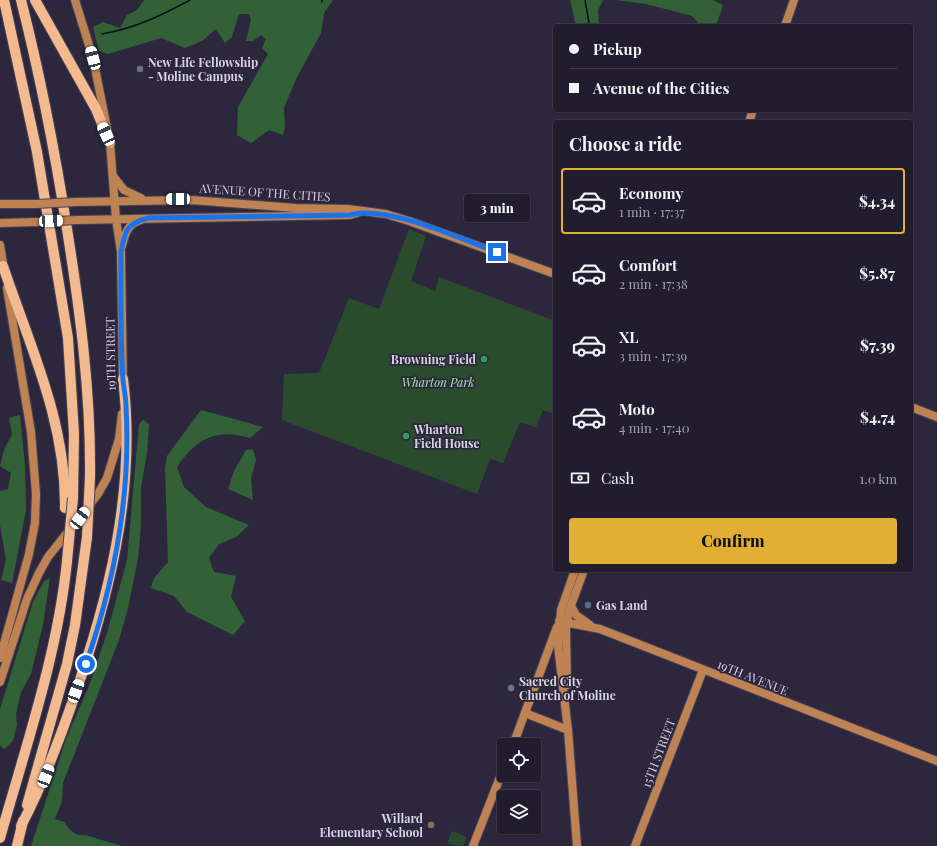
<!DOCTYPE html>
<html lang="en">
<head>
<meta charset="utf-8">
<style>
  body { margin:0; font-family:"Playfair Display",serif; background:#2a2636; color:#f1f3f6; height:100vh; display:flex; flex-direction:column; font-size:15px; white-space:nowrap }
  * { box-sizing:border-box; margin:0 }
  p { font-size:13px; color:#a2a2aa }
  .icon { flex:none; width:22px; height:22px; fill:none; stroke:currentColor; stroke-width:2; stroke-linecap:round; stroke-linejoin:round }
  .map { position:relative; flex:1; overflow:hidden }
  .details { position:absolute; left:553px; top:120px; width:360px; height:452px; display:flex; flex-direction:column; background:#221d2e; border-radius:4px; box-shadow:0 1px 3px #0004,0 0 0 1px #3f3b4a }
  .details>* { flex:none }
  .banner { position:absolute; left:553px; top:24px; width:360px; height:88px; border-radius:4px; box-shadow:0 1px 3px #0004,0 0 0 1px #3f3b4a; display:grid; align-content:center; height:88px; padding:0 16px; background:#221d2e }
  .fabs { position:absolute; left:497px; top:738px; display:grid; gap:8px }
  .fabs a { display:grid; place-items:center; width:44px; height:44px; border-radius:4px; background:#221d2e; box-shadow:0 1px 3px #0004,0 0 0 1px #3f3b4a; font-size:20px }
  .end { position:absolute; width:18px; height:18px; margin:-9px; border:5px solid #1a73e8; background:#fff; box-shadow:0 0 0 2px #fff }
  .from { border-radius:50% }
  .bubble { position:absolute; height:28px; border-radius:4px; background:#221d2e; box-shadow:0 1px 3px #0004,0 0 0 1px #3f3b4a; font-size:13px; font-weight:800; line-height:28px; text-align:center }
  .car { position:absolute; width:12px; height:24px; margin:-12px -6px; border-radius:5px; box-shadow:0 0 3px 1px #0007; background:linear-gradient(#fff 24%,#345 0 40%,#fff 0 76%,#345 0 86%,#fff 0) }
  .banner b { display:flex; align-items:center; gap:14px; height:38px; font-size:15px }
  .banner b+b { border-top:1px solid #3f3b4a }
  .banner i { width:10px; height:10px; background:#f1f3f6 }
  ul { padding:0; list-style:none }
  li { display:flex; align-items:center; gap:12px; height:66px; margin:0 8px 6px; padding:0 8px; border:2px solid transparent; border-radius:4px }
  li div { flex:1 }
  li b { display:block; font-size:15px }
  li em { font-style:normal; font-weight:800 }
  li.active { border-color:#e2af34 }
  li>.icon { width:36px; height:36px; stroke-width:1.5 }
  h2 { padding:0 16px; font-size:18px; line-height:48px }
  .pay { display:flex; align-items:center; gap:10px; height:44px; padding:0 16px; font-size:15px }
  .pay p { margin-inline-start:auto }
  .button { display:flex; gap:8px; margin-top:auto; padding:8px 16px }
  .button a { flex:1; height:46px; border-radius:4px; background:#e2af34; color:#111; font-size:16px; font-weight:800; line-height:46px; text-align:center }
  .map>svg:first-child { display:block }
</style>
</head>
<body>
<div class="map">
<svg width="937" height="846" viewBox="0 0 937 846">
  <rect width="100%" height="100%" fill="#2d273d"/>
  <g fill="#2b4b2f">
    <path d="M409,229L426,236L411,281L435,291L439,277L555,321V414L543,410L536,427L520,422L503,463L490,459L477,494L282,420L284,374L319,373L349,298L379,309Z"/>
    <path d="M452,831L467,837L463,846L447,844Z"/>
  </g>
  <g fill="#326138">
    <path d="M144,0H333L324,13L321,33L296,79L284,108L285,126L283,135L269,130L251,143L237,135L238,107L268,54L262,48L266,39L261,35L253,41H246L251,20L249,14H239L232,37L225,43L216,29L202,41L185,48L161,38L108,54L99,51L93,27L103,22L120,28L127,15L137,10Z"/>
    <path d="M570,0H603L598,10L599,26H576Z"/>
    <path d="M615,0H713L723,5L716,26H701L692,16L646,4Z"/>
    <path d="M201,410L263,427L250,438C216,428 197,438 177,467L184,487L206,507L249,525L236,537L219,544L209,558L214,572L236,576L231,597L245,621L233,635L187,612L174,596L151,588L154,578L168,562L165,468L167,456Z"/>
    <path d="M20,415L25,466L26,510L12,583L1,580L6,560L0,525V491L8,489L11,473L0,466L4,450L12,434L9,418Z"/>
    <path d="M143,420L149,424L147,453L141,487V525L138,559L128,608L119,640L63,783L62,801L55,819L64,822C69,829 75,837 85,835L122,846H31L66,739L89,686L107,633L127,560L139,424Z"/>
    <path d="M253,449L256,460L251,478L253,500L228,489L234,471L246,450Z"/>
    <path d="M50,578L43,625L31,674L21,692L16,714L17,725L13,741L4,749L0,745V709L33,602L44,581Z"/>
  </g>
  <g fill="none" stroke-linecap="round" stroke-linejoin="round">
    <g stroke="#001418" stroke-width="1.5">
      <path d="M322,0V2"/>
      <path d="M585,0L589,23"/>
      <path d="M102,34C136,28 160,16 190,0"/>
    </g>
    <defs>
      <g id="secondary">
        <path d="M75,0L93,58L110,143L116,219L121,252L123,384"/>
        <path d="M785,26L794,0"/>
        <path d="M749,122L753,110"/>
        <path d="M113,176L124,190L141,198"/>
        <path d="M75,202L191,200L295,208L348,209L386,214L409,221L555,274"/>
        <path d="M0,204H36"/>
        <path d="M77,220L350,215L360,212"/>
        <path d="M0,223L38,222"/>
        <path d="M0,245L4,270"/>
        <path d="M122,246C125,234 127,224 141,220"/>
        <path d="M911,407L937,417"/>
        <path d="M575,570L561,610L558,646L568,730L577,846"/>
        <path d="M571,606L576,615L590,625"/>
        <path d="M559,621L600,629L937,761"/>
        <path d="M0,658L29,554L35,523L36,494L31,432L7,288"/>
        <path d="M0,682L27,599L39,573L48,557L98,494L107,478L119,439L122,414"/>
        <path d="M567,685L566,629L569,611L584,570"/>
        <path d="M525,713L568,730"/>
        <path d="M513,745L557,627"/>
        <path d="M473,846L504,767"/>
        <path d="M635,846L703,670"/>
      </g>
      <g id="highway">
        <path d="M4,0L37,152L68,338L74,434L73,498"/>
        <path d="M21,0C40,75 55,152 67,229C80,311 91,393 90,477"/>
        <path d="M35,0L96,109L110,143"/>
        <path d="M3,266C30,347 66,420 65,508"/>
        <path d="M27,805L67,664L75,625L87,537"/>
        <path d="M21,826C42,786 56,749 71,706C108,602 137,491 123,379"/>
        <path d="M0,838C25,749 58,653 67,561"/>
        <path d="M17,846L23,821"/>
      </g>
    </defs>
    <use href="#secondary" stroke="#484357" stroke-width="10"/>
    <use href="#highway" stroke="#484357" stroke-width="12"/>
    <use href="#secondary" stroke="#be8253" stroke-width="8"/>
    <use href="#highway" stroke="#f3ba90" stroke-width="10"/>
    <defs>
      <g id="secondary-bridge">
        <path d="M36,204L75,202"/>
        <path d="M38,222L77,220"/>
      </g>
      <g id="highway-bridge">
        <path d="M87,537L90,477"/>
        <path d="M67,561L73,498"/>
      </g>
    </defs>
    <use href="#secondary-bridge" stroke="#484357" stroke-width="10" stroke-linecap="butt"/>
    <use href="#highway-bridge" stroke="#484357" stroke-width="12" stroke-linecap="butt"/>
    <use href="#secondary-bridge" stroke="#be8253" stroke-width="8"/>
    <use href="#highway-bridge" stroke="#f3ba90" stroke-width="10"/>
  </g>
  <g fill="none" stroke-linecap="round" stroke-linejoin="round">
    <path stroke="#1a73e8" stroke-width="5" d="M86,664C114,583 131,494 126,407C126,398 124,389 123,380C120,338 121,295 121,252C125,231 126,224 148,218L350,215C386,204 460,239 497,252"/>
  </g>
  <g fill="#6b7280" stroke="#2d273d" stroke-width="1.5">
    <circle cx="140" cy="69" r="4"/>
    <circle cx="511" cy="688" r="4"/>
  </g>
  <g fill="#2e9e5b" stroke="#2d273d" stroke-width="1.5">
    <circle cx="484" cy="359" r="4"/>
    <circle cx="406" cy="436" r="4"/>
  </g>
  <circle fill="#5c6f8a" stroke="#2d273d" stroke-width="1.5" cx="588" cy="605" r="4"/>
  <circle fill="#8d6e63" stroke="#2d273d" stroke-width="1.5" cx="431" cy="825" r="4"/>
  <g text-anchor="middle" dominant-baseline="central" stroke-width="3.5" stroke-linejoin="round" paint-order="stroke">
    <g font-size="12" font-weight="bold" fill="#d6d3e2" stroke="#2d273d" text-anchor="start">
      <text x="148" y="62">New Life Fellowship<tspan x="148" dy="14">- Moline Campus</tspan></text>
      <text x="476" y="359" text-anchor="end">Browning Field</text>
      <text x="414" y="429">Wharton<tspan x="414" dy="14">Field House</tspan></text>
      <text x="596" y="605">Gas Land</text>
      <text x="519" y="681">Sacred City<tspan x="519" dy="14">Church of Moline</tspan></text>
      <text x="423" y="818" text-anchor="end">Willard<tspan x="423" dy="14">Elementary School</tspan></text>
    </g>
    <g font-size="12" fill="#d6d3e2" stroke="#2d273d">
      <text transform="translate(265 192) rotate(4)">AVENUE OF THE CITIES</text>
      <text transform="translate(110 354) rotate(-91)">19TH STREET</text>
      <text transform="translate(753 677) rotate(22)">19TH AVENUE</text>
      <text transform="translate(658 753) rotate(-69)">15TH STREET</text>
    </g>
    <g font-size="12" font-style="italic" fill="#a2e9a9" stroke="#2d273d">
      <text x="438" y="382">Wharton Park</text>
    </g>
  </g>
</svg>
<div class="fabs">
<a><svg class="icon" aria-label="locate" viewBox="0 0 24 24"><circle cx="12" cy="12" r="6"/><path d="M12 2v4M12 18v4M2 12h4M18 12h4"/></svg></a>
<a><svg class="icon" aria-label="layers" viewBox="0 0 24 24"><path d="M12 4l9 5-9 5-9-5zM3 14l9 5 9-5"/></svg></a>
</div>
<i class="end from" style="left:86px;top:664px"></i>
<i class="end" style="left:497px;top:252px"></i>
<div class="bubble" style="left:464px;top:194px;width:66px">3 min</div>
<i class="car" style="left:93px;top:58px;rotate:345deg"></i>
<i class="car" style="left:106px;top:134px;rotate:335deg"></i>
<i class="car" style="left:178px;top:199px;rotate:270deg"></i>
<i class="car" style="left:51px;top:221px;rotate:87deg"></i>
<i class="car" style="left:80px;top:518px;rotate:37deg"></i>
<i class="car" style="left:76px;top:691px;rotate:20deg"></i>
<i class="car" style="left:46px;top:776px;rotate:21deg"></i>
<div class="banner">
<b><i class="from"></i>Pickup</b>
<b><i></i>Avenue of the Cities</b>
</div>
<section class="details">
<h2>Choose a ride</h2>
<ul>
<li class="active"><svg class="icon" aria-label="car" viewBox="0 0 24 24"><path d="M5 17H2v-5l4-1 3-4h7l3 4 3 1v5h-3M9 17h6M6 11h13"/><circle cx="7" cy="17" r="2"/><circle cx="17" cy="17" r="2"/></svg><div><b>Economy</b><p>1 min · 17:37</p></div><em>$4.34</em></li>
<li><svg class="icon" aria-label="car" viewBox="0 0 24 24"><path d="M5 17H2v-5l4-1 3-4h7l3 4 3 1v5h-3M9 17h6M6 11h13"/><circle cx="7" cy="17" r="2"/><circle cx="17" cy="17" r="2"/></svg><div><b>Comfort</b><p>2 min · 17:38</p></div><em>$5.87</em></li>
<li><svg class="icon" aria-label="car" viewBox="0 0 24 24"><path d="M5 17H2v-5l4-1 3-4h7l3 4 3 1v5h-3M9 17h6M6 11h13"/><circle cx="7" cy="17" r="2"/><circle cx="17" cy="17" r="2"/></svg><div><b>XL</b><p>3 min · 17:39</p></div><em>$7.39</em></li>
<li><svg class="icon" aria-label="car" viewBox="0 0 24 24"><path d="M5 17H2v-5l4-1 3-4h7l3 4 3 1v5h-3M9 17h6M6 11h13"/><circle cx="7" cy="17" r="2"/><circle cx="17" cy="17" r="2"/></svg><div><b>Moto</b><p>4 min · 17:40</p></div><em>$4.74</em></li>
</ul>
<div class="pay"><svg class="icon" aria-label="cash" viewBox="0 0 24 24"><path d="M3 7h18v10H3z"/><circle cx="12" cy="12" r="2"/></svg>Cash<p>1.0 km</p></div>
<div class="button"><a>Confirm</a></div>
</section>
</div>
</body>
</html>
